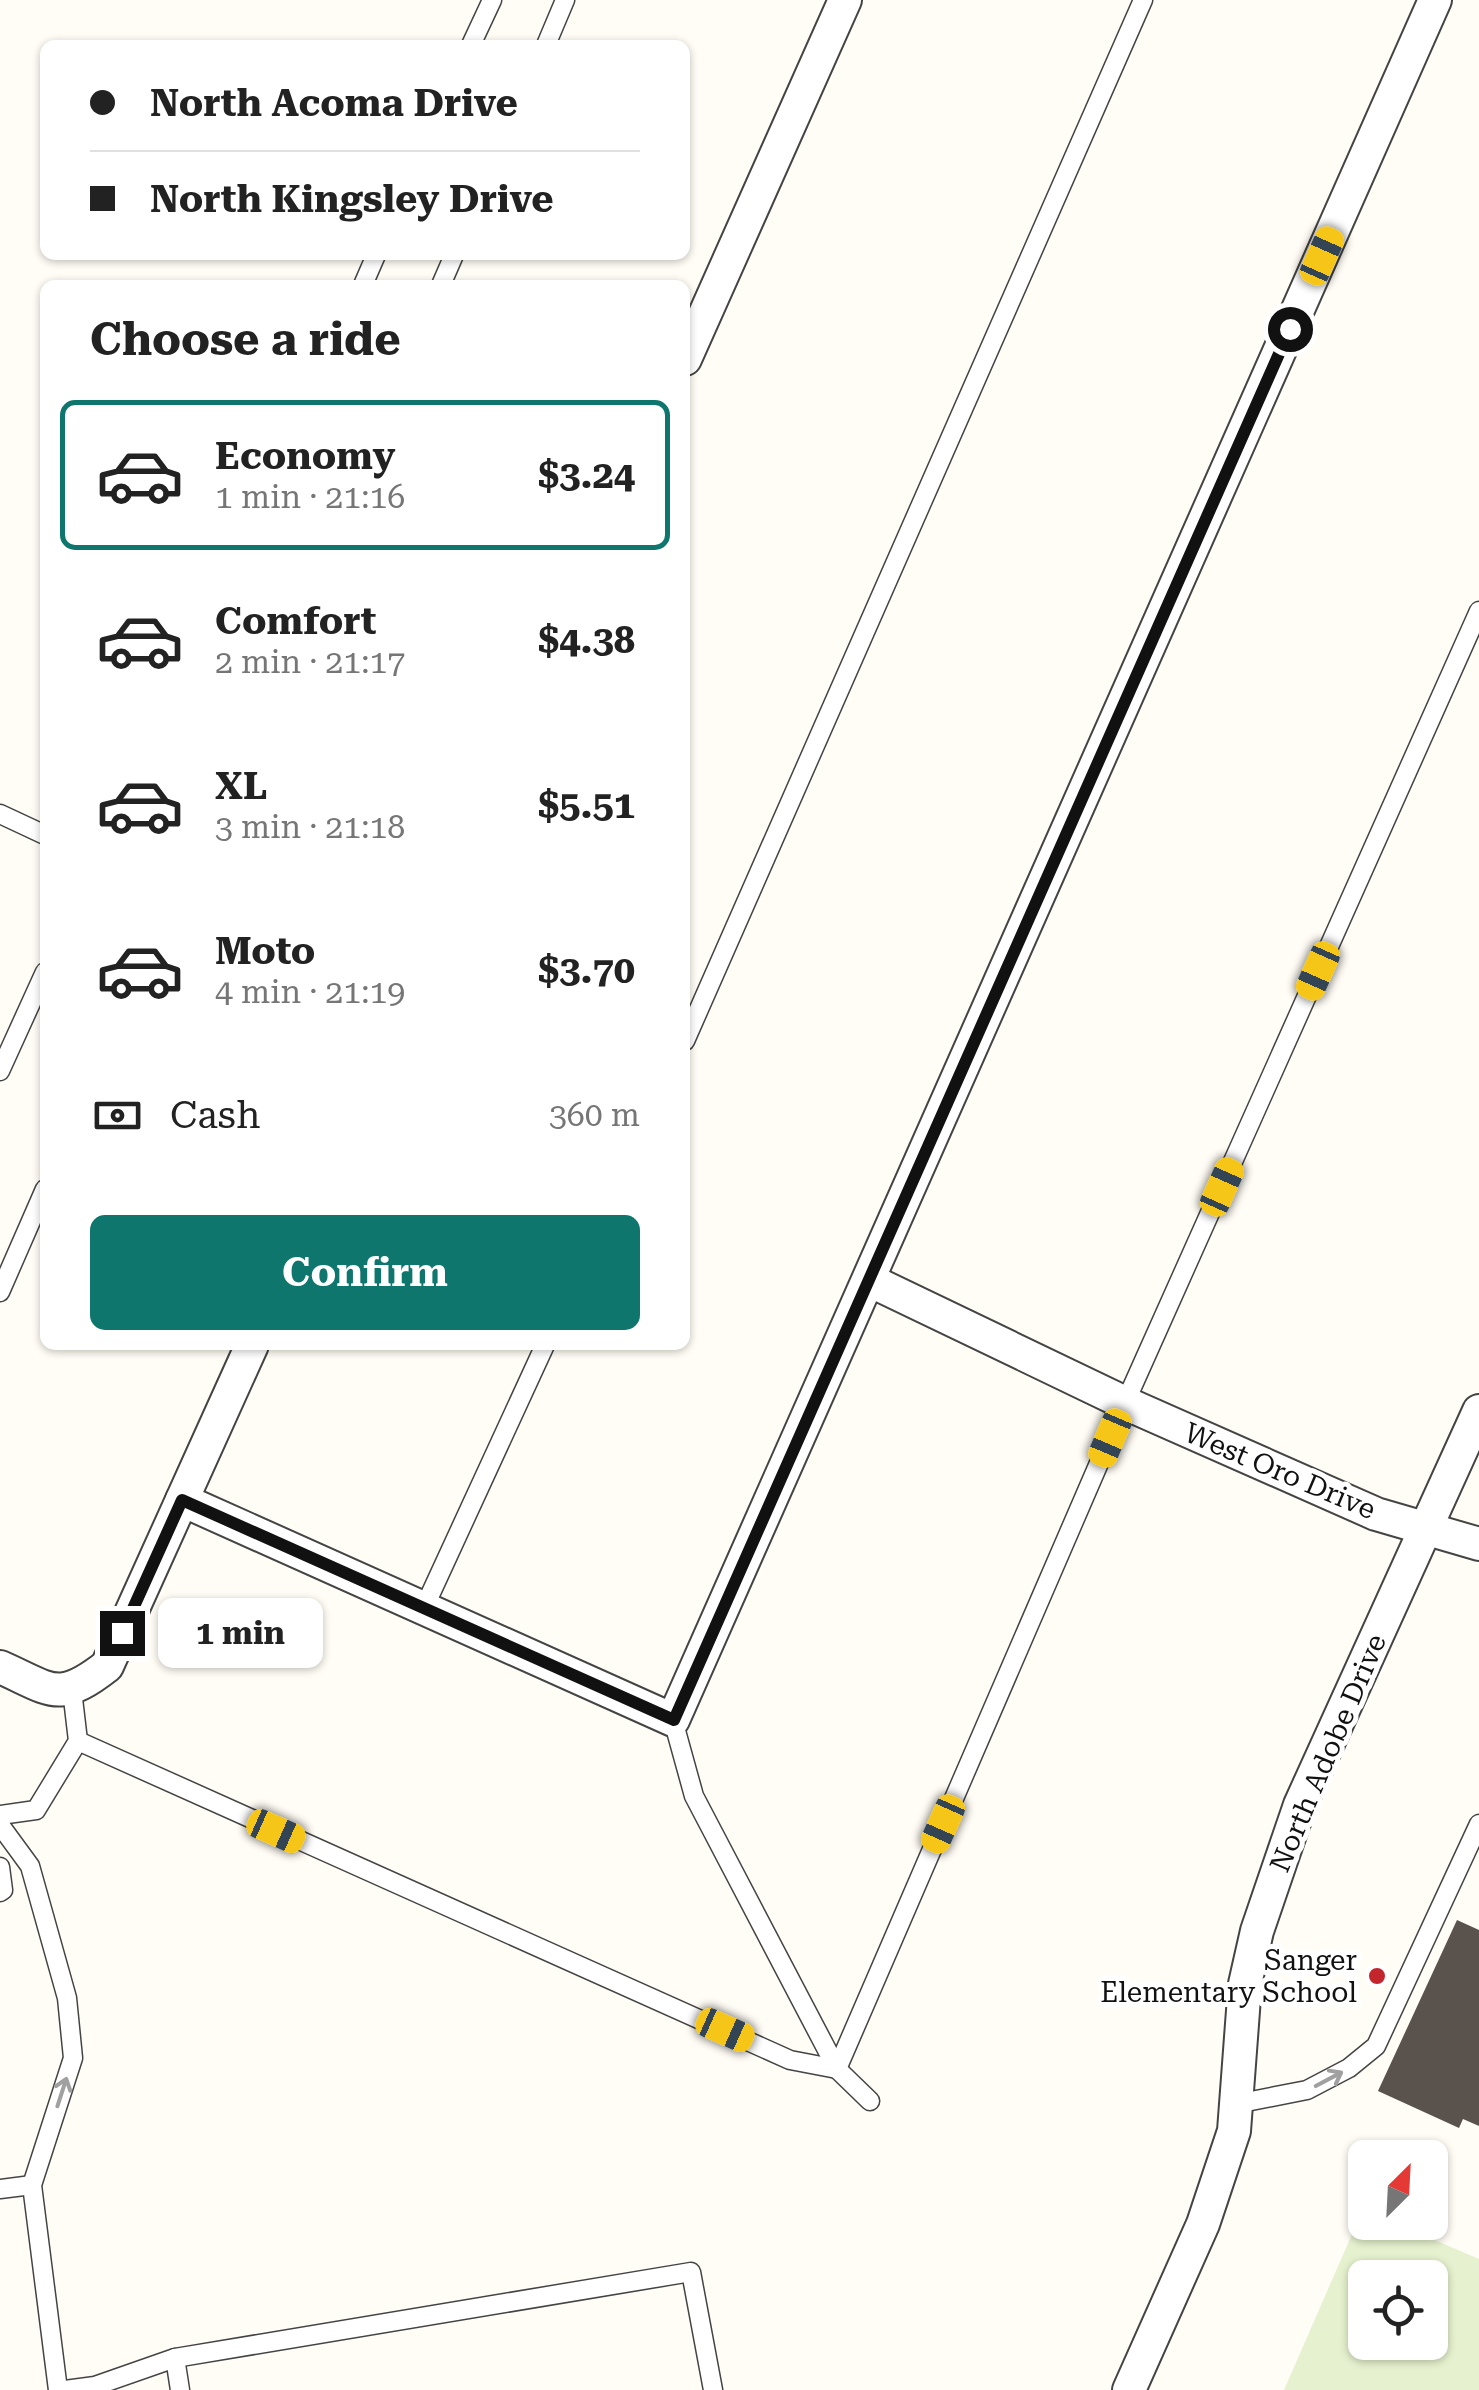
<!DOCTYPE html>
<html lang="en">
<head>
<meta charset="utf-8">
<style>
  body { margin:0; font-family:"Roboto Serif",serif; background:#f2f2f2; color:#222; height:100vh; display:flex; flex-direction:column; font-size:38px; white-space:nowrap }
  * { box-sizing:border-box; margin:0 }
  p { font-size:32px; color:#767676 }
  .icon { flex:none; width:55px; height:55px; fill:none; stroke:currentColor; stroke-width:2; stroke-linecap:round; stroke-linejoin:round }
  .map { position:relative; flex:1; overflow:hidden }
  .panel { position:absolute; left:40px; top:280px; width:650px; height:1070px; display:flex; flex-direction:column; background:#fff; border-radius:15px; box-shadow:0 2px 8px #0004 }
  .panel>* { flex:none }
  .hud { position:absolute; left:40px; top:40px; width:650px; height:220px; border-radius:15px; box-shadow:0 2px 8px #0004; display:grid; align-content:center; height:220px; padding:0 50px; background:#fff }
  .needle { width:65px; rotate:24deg }
  .buttons { position:absolute; left:1348px; top:2140px; display:grid; gap:20px }
  .buttons a { display:grid; place-items:center; width:100px; height:100px; border-radius:15px; background:#fff; box-shadow:0 2px 8px #0004; font-size:50px }
  .end { position:absolute; width:45px; height:45px; margin:-22px; border:12px solid #111; background:#fff; box-shadow:0 0 0 5px #fff }
  .from { border-radius:50% }
  .bubble { position:absolute; height:70px; border-radius:15px; background:#fff; box-shadow:0 2px 8px #0004; font-size:32px; font-weight:700; line-height:70px; text-align:center }
  .car { position:absolute; width:30px; height:60px; margin:-30px -15px; border-radius:12px; box-shadow:0 0 8px 2px #0007; background:linear-gradient(#f5c518 24%,#345 0 40%,#f5c518 0 76%,#345 0 86%,#f5c518 0) }
  .hud b { display:flex; align-items:center; gap:35px; height:95px; font-size:38px }
  .hud b+b { border-top:2px solid #e0e0e0 }
  .hud i { width:25px; height:25px; background:#222 }
  ul { padding:0; list-style:none }
  li { display:flex; align-items:center; gap:30px; height:150px; margin:0 20px 15px; padding:0 30px; border:5px solid transparent; border-radius:15px }
  li div { flex:1 }
  li b { display:block; font-size:38px }
  li em { font-style:normal; font-weight:700 }
  li.current { border-color:#0f766e }
  li>.icon { width:90px; height:90px; stroke-width:1.5 }
  h2 { padding:0 50px; font-size:45px; line-height:120px }
  .pay { display:flex; align-items:center; gap:25px; height:110px; padding:0 50px; font-size:38px }
  .pay p { margin-inline-start:auto }
  .button { display:flex; gap:20px; margin-top:auto; padding:20px 50px }
  .button a { flex:1; height:115px; border-radius:15px; background:#0f766e; color:#fff; font-size:40px; font-weight:700; line-height:115px; text-align:center }
  .map>svg:first-child { display:block }
</style>
</head>
<body>
<div class="map">
<svg width="1479" height="2390" viewBox="0 0 1479 2390">
  <rect width="100%" height="100%" fill="#fffdf5"/>
  <path fill="#e6f2cf" fill-rule="evenodd" d="M1363,2209L1365,2222L1395,2223L1479,2259V2390H1284ZM1365,2278H1430V2342H1365Z"/>
  <path fill="#5a524d" d="M1457,1920L1479,1930V2126L1463,2119L1459,2128L1378,2091Z"/>
  <g fill="none" stroke-linecap="round" stroke-linejoin="round">
    <defs>
      <g id="service">
        <path d="M471,45L492,0"/>
        <path d="M546,45L565,0"/>
        <path d="M363,285L376,255"/>
        <path d="M441,285L454,255"/>
        <path d="M0,814L45,835"/>
        <path d="M685,1041L1143,0"/>
        <path d="M0,1071L45,972"/>
        <path d="M0,1292L45,1189"/>
        <path d="M424,1608L545,1345"/>
        <path d="M673,1720L694,1796L837,2069L870,2101"/>
        <path d="M78,1741L790,2060L837,2069"/>
        <path d="M0,1815L36,1810L78,1741L72,1690"/>
        <path d="M0,1825L30,1866L67,1998L73,2058L32,2185L58,2390"/>
        <path d="M0,1867L3,1890L0,1892"/>
        <path d="M837,2069L1125,1403L1479,611"/>
        <path d="M1236,2104L1307,2090L1349,2068L1376,2046L1479,1824"/>
        <path d="M0,2189L32,2185"/>
        <path d="M175,2358L180,2390"/>
        <path d="M65,2390L95,2386L175,2358L691,2272L713,2390"/>
      </g>
      <g id="minor">
        <path d="M685,359L845,0"/>
        <path d="M869,1280L1125,1403L1376,1514L1479,1544"/>
        <path d="M182,1500L673,1720L1435,0"/>
        <path d="M0,1667C52,1690 58,1704 107,1666L252,1345"/>
        <path d="M1129,2390L1203,2224L1234,2131L1245,1984L1257,1931L1300,1805L1479,1411"/>
      </g>
    </defs>
    <use href="#service" stroke="#444" stroke-width="21"/>
    <use href="#minor" stroke="#444" stroke-width="36"/>
    <use href="#service" stroke="#fff" stroke-width="18"/>
    <use href="#minor" stroke="#fff" stroke-width="32"/>
  </g>
  <defs><path id="oneway-shaft" d="M-6 0H5M1.5-3L5.5 0L1.5 3" fill="none" stroke-width="1.6" stroke-linecap="round" stroke-linejoin="round" transform="scale(2.5)"/></defs>
  <g stroke="#a0a0a0">
    <use href="#oneway-shaft" transform="translate(1329 2079) rotate(-28)"/>
    <use href="#oneway-shaft" transform="translate(62 2092) rotate(-72)"/>
  </g>
  <g fill="none" stroke-linecap="round" stroke-linejoin="round">
    <path stroke="#111" stroke-width="12" d="M122,1633L182,1500L674,1720L1290,329"/>
  </g>
  <circle fill="#c4262e" stroke="#fff" stroke-width="4" cx="1377" cy="1976" r="10"/>
  <g text-anchor="middle" dominant-baseline="central" stroke-width="10" stroke-linejoin="round" paint-order="stroke">
    <g font-size="28" fill="#111" stroke="#fff">
      <text transform="translate(1280 1471) rotate(23)">West Oro Drive</text>
      <text transform="translate(1328 1753) rotate(-67)">North Adobe Drive</text>
    </g>
    <g font-size="28" fill="#111" stroke="#fff" text-anchor="end">
      <text x="1357" y="1960">Sanger<tspan x="1357" dy="32">Elementary School</tspan></text>
    </g>
  </g>
</svg>
<div class="buttons">
<a><svg class="needle" viewBox="-14 -14 28 28"><path d="M0-13l5 13h-10z" fill="#e53935"/><path d="M0 13l5-13h-10z" fill="#767676"/></svg></a>
<a><svg class="icon" aria-label="locate" viewBox="0 0 24 24"><circle cx="12" cy="12" r="6"/><path d="M12 2v4M12 18v4M2 12h4M18 12h4"/></svg></a>
</div>
<i class="end from" style="left:1290px;top:329px"></i>
<i class="end" style="left:122px;top:1633px"></i>
<div class="bubble" style="left:158px;top:1598px;width:165px">1 min</div>
<i class="car" style="left:1322px;top:256px;rotate:24deg"></i>
<i class="car" style="left:1318px;top:971px;rotate:204deg"></i>
<i class="car" style="left:1222px;top:1187px;rotate:24deg"></i>
<i class="car" style="left:1110px;top:1438px;rotate:203deg"></i>
<i class="car" style="left:943px;top:1824px;rotate:204deg"></i>
<i class="car" style="left:276px;top:1831px;rotate:114deg"></i>
<i class="car" style="left:725px;top:2030px;rotate:114deg"></i>
<div class="hud">
<b><i class="from"></i>North Acoma Drive</b>
<b><i></i>North Kingsley Drive</b>
</div>
<section class="panel">
<h2>Choose a ride</h2>
<ul>
<li class="current"><svg class="icon" aria-label="car" viewBox="0 0 24 24"><path d="M5 17H2v-5l4-1 3-4h7l3 4 3 1v5h-3M9 17h6M6 11h13"/><circle cx="7" cy="17" r="2"/><circle cx="17" cy="17" r="2"/></svg><div><b>Economy</b><p>1 min · 21:16</p></div><em>$3.24</em></li>
<li><svg class="icon" aria-label="car" viewBox="0 0 24 24"><path d="M5 17H2v-5l4-1 3-4h7l3 4 3 1v5h-3M9 17h6M6 11h13"/><circle cx="7" cy="17" r="2"/><circle cx="17" cy="17" r="2"/></svg><div><b>Comfort</b><p>2 min · 21:17</p></div><em>$4.38</em></li>
<li><svg class="icon" aria-label="car" viewBox="0 0 24 24"><path d="M5 17H2v-5l4-1 3-4h7l3 4 3 1v5h-3M9 17h6M6 11h13"/><circle cx="7" cy="17" r="2"/><circle cx="17" cy="17" r="2"/></svg><div><b>XL</b><p>3 min · 21:18</p></div><em>$5.51</em></li>
<li><svg class="icon" aria-label="car" viewBox="0 0 24 24"><path d="M5 17H2v-5l4-1 3-4h7l3 4 3 1v5h-3M9 17h6M6 11h13"/><circle cx="7" cy="17" r="2"/><circle cx="17" cy="17" r="2"/></svg><div><b>Moto</b><p>4 min · 21:19</p></div><em>$3.70</em></li>
</ul>
<div class="pay"><svg class="icon" aria-label="cash" viewBox="0 0 24 24"><path d="M3 7h18v10H3z"/><circle cx="12" cy="12" r="2"/></svg>Cash<p>360 m</p></div>
<div class="button"><a>Confirm</a></div>
</section>
</div>
</body>
</html>
